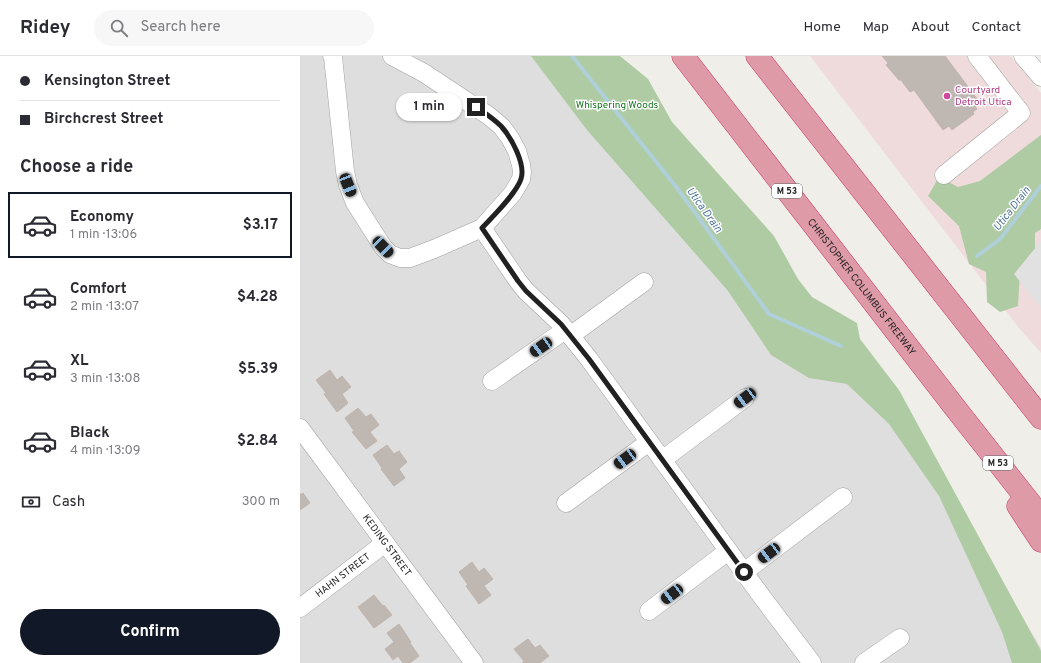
<!DOCTYPE html>
<html lang="en">
<head>
<meta charset="utf-8">
<style>
  body { margin:0; font-family:Overpass,sans-serif; background:#f7f7f7; color:#2b2b33; height:100vh; display:flex; flex-direction:column; font-size:15px; white-space:nowrap }
  * { box-sizing:border-box; margin:0 }
  p { font-size:13px; color:#7c7c81 }
  .icon { flex:none; width:22px; height:22px; fill:none; stroke:currentColor; stroke-width:2; stroke-linecap:round; stroke-linejoin:round }
  .map { position:relative; flex:1; overflow:hidden }
  .drawer { display:flex; flex-direction:column; background:#fff; width:300px }
  .drawer>* { flex:none }
  .top-card { display:grid; align-content:center; height:88px; padding:0 20px; background:#fff }
  .end { position:absolute; width:18px; height:18px; margin:-9px; border:5px solid #212121; background:#fff; box-shadow:0 0 0 2px #fff }
  .from { border-radius:50% }
  .bubble { position:absolute; height:28px; border-radius:14px; background:#fff; box-shadow:0 1px 3px #0004; font-size:13px; font-weight:700; line-height:28px; text-align:center }
  .car { position:absolute; width:12px; height:24px; margin:-12px -6px; border-radius:5px; box-shadow:0 0 3px 1px #0007; background:linear-gradient(#222 24%,#8ab4d8 0 40%,#222 0 76%,#8ab4d8 0 86%,#222 0) }
  .top-card b { display:flex; align-items:center; gap:14px; height:38px; font-size:15px }
  .top-card b+b { border-top:1px solid #e1e1e2 }
  .top-card i { width:10px; height:10px; background:#2b2b33 }
  ul { padding:0; list-style:none }
  li { display:flex; align-items:center; gap:12px; height:66px; margin:0 8px 6px; padding:0 12px; border:2px solid transparent; border-radius:0px }
  li div { flex:1 }
  li b { display:block; font-size:15px }
  li em { font-style:normal; font-weight:700 }
  li.active { border-color:#111827 }
  li>.icon { width:36px; height:36px; stroke-width:1.5 }
  h2 { padding:0 20px; font-size:18px; line-height:48px }
  .pay { display:flex; align-items:center; gap:10px; height:44px; padding:0 20px; font-size:15px }
  .pay p { margin-inline-start:auto }
  .button { display:flex; gap:8px; margin-top:auto; padding:8px 20px }
  .button a { flex:1; height:46px; border-radius:24px; background:#111827; color:#fff; font-size:16px; font-weight:700; line-height:46px; text-align:center }
  header { display:flex; align-items:center; gap:24px; box-sizing:border-box; height:56px; padding:0 20px; background:#fff; border-bottom:1px solid #e1e1e2 }
  header strong { font-size:19px }
  nav { display:flex; gap:22px; margin-inline-start:auto; font-size:14px }
  .search { width:280px; height:36px; background:#f7f7f7; display:flex; align-items:center; gap:10px; box-sizing:border-box; padding:0 14px; border-radius:22px; color:#7c7c81; font-size:15px }
  main { display:flex; flex:1; min-height:0 }
  .map>svg:first-child { display:block }
</style>
</head>
<body>
<header>
<strong>Ridey</strong>
<div class="search"><svg class="icon" aria-label="search" viewBox="0 0 24 24"><circle cx="10" cy="10" r="6"/><path d="M15 15l6 6"/></svg>Search here</div>
<nav><a>Home</a><a>Map</a><a>About</a><a>Contact</a></nav>
</header>
<main>
<section class="drawer">
<div class="top-card">
<b><i class="from"></i>Kensington Street</b>
<b><i></i>Birchcrest Street</b>
</div>
<h2>Choose a ride</h2>
<ul>
<li class="active"><svg class="icon" aria-label="car" viewBox="0 0 24 24"><path d="M5 17H2v-5l4-1 3-4h7l3 4 3 1v5h-3M9 17h6M6 11h13"/><circle cx="7" cy="17" r="2"/><circle cx="17" cy="17" r="2"/></svg><div><b>Economy</b><p>1 min · 13:06</p></div><em>$3.17</em></li>
<li><svg class="icon" aria-label="car" viewBox="0 0 24 24"><path d="M5 17H2v-5l4-1 3-4h7l3 4 3 1v5h-3M9 17h6M6 11h13"/><circle cx="7" cy="17" r="2"/><circle cx="17" cy="17" r="2"/></svg><div><b>Comfort</b><p>2 min · 13:07</p></div><em>$4.28</em></li>
<li><svg class="icon" aria-label="car" viewBox="0 0 24 24"><path d="M5 17H2v-5l4-1 3-4h7l3 4 3 1v5h-3M9 17h6M6 11h13"/><circle cx="7" cy="17" r="2"/><circle cx="17" cy="17" r="2"/></svg><div><b>XL</b><p>3 min · 13:08</p></div><em>$5.39</em></li>
<li><svg class="icon" aria-label="car" viewBox="0 0 24 24"><path d="M5 17H2v-5l4-1 3-4h7l3 4 3 1v5h-3M9 17h6M6 11h13"/><circle cx="7" cy="17" r="2"/><circle cx="17" cy="17" r="2"/></svg><div><b>Black</b><p>4 min · 13:09</p></div><em>$2.84</em></li>
</ul>
<div class="pay"><svg class="icon" aria-label="cash" viewBox="0 0 24 24"><path d="M3 7h18v10H3z"/><circle cx="12" cy="12" r="2"/></svg>Cash<p>300 m</p></div>
<div class="button"><a>Confirm</a></div>
</section>
<div class="map">
<svg width="741" height="607" viewBox="0 0 741 607">
  <rect width="100%" height="100%" fill="#f0eee9"/>
  <path fill="#dfdede" d="M0,0H272L541,290L652,444L741,592V607H0Z"/>
  <path fill="#efdbdb" d="M510,0H711L741,37V297L719,272Z"/>
  <g fill="#afcba3">
    <path d="M231,0H320L348,23L372,66L474,180L498,223L512,241L557,267L560,283L599,334L741,595V607H712L702,576L639,440L589,368L547,328L509,322L471,299L428,235L287,74Z"/>
    <path d="M741,79V173L735,177V193L720,215L718,250L700,256L687,246L686,216L669,208L659,170L628,140L639,121L658,131L680,125Z"/>
  </g>
  <path fill="#e1e1e1" d="M741,185V252L714,218Z"/>
  <g fill="none" stroke-linecap="round" stroke-linejoin="round">
    <g stroke="#afcfd9" stroke-width="4">
      <path d="M272,0L377,132L469,258L541,290"/>
      <path d="M677,200L700,183L741,130"/>
    </g>
  </g>
  <g fill="#beb7b2" stroke="#c1b5ad">
    <path d="M582,0H645L678,44L675,50L677,53L673,56L674,58L652,74L649,70L643,74L614,34L610,36L601,24H599L586,9L588,7Z"/>
    <path d="M30,314L37,324L42,320L51,331L42,338L48,347L37,356L24,338L26,337L16,324Z"/>
    <path d="M58,352L66,361L71,358L79,369L70,376L77,385L66,393L52,376L54,375L45,362Z"/>
    <path d="M87,389L94,398L99,395L107,406L99,413L105,422L94,430L81,413L82,412L73,399Z"/>
    <path d="M0,437L1,439L3,437L10,447L0,454Z"/>
    <path d="M172,506L179,516L184,512L193,523L184,530L191,539L179,548L166,530L168,529L159,516Z"/>
    <path d="M74,539L83,550L84,549L92,559L74,572L58,551Z"/>
    <path d="M99,568L111,586L110,587L119,600L110,607H103L98,600L93,604L85,593L94,586L87,577Z"/>
    <path d="M228,583L235,592L240,589L249,600L240,607H222L224,605L214,593Z"/>
  </g>
  <g fill="none" stroke-linecap="round" stroke-linejoin="round">
    <defs>
      <g id="minor">
        <path d="M32,0L33,1L45,115L48,129L55,147L83,191L90,198L100,202H110L134,193L182,172L213,137L221,123L222,116L221,109L217,95L210,82L202,71L189,60L124,17L92,0"/>
        <path d="M723,0L741,21"/>
        <path d="M644,119L721,57L677,0"/>
        <path d="M182,172L218,225L226,235L261,268L289,303L462,541L512,607"/>
        <path d="M270,280L344,226"/>
        <path d="M192,325L265,274"/>
        <path id="s1" d="M0,372L174,607"/>
        <path d="M362,404L445,342"/>
        <path d="M266,447L349,386"/>
        <path d="M444,516L543,441"/>
        <path id="s2" d="M0,552L85,487"/>
        <path d="M349,555L428,495"/>
        <path d="M564,607L600,582"/>
      </g>
      <g id="highway">
        <path id="s3" d="M383,0L656,353L741,461"/>
        <path d="M457,0L741,362"/>
        <path d="M718,450L741,485"/>
      </g>
    </defs>
    <use href="#minor" stroke="#a2a2a2" stroke-width="19"/>
    <use href="#highway" stroke="#c83c6d" stroke-width="23"/>
    <use href="#minor" stroke="#fff" stroke-width="18"/>
    <use href="#highway" stroke="#de9aa7" stroke-width="22"/>
  </g>
  <g fill="none" stroke-linecap="round" stroke-linejoin="round">
    <path stroke="#212121" stroke-width="5" d="M176,51C185,57 193,62 201,70C211,81 226,108 221,123C216,138 193,160 182,172L218,225L226,235L261,268L289,303L444,516"/>
  </g>
  <circle fill="#d1479c" stroke="#fff" stroke-width="1.5" cx="647" cy="40" r="4"/>
  <g text-anchor="middle" dominant-baseline="central" stroke-width="3" stroke-linejoin="round" paint-order="stroke">
    <g fill="#fff" stroke="#646464" stroke-width="1">
      <rect x="472" y="128" width="30" height="14" rx="3"/>
      <rect x="683" y="400" width="30" height="14" rx="3"/>
    </g>
    <g font-size="9" font-weight="bold" fill="#212121">
      <text x="487" y="135">M 53</text>
      <text x="698" y="407">M 53</text>
    </g>
    <g font-size="10" fill="#b23c85" stroke="#fff" text-anchor="start">
      <text x="655" y="34">Courtyard<tspan x="655" dy="12">Detroit Utica</tspan></text>
    </g>
    <g font-size="10" fill="#197620" stroke="#fff">
      <text x="317" y="49">Whispering Woods</text>
    </g>
    <g font-size="10" fill="#212121" stroke="#fff">
      <text stroke="none"><textPath href="#s3" startOffset="292">CHRISTOPHER COLUMBUS FREEWAY</textPath></text>
      <text stroke="none"><textPath href="#s1" startOffset="146">KEDING STREET</textPath></text>
      <text stroke="none"><textPath href="#s2" startOffset="54">HAHN STREET</textPath></text>
    </g>
    <g font-size="11" font-style="italic" fill="#507598" stroke="#fff">
      <text transform="translate(712 153) rotate(-52)">Utica Drain</text>
      <text transform="translate(404 154) rotate(54)">Utica Drain</text>
    </g>
  </g>
</svg>
<i class="end from" style="left:444px;top:516px"></i>
<i class="end" style="left:176px;top:51px"></i>
<div class="bubble" style="left:96px;top:37px;width:66px">1 min</div>
<i class="car" style="left:48px;top:129px;rotate:158deg"></i>
<i class="car" style="left:83px;top:191px;rotate:136deg"></i>
<i class="car" style="left:241px;top:291px;rotate:235deg"></i>
<i class="car" style="left:445px;top:342px;rotate:233deg"></i>
<i class="car" style="left:325px;top:403px;rotate:234deg"></i>
<i class="car" style="left:469px;top:497px;rotate:233deg"></i>
<i class="car" style="left:372px;top:538px;rotate:233deg"></i>
</div>
</main>
</body>
</html>
